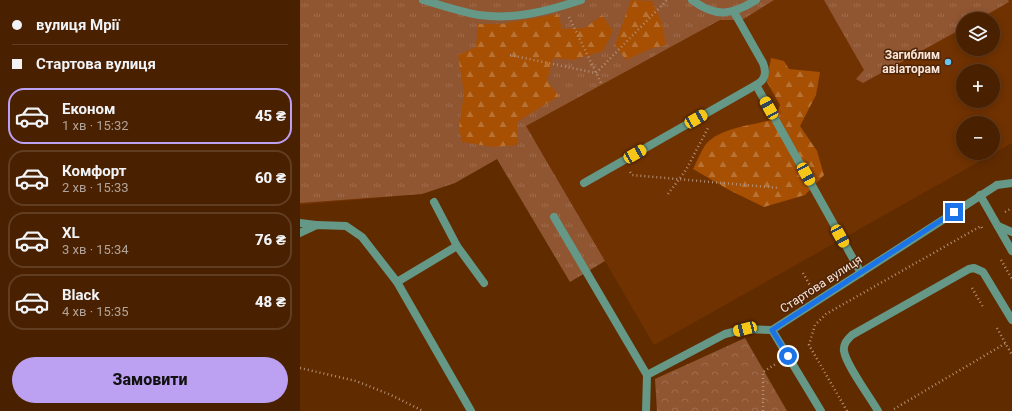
<!DOCTYPE html>
<html lang="uk">
<head>
<meta charset="utf-8">
<style>
  body { margin:0; font-family:Roboto,sans-serif; background:#532d0f; color:#f1f3f6; height:100vh; display:flex; flex-direction:column; font-size:15px; white-space:nowrap }
  * { box-sizing:border-box; margin:0 }
  p { font-size:13px; color:#b1a399 }
  .icon { flex:none; width:22px; height:22px; fill:none; stroke:currentColor; stroke-width:2; stroke-linecap:round; stroke-linejoin:round }
  .map { position:relative; flex:1; overflow:hidden }
  .sheet { display:flex; flex-direction:column; background:#492000; width:300px }
  .sheet>* { flex:none }
  .hud { display:grid; align-content:center; height:88px; padding:0 12px; background:#492000 }
  .controls { position:absolute; left:656px; top:12px; display:grid; gap:8px }
  .controls a { display:grid; place-items:center; width:44px; height:44px; border-radius:50%; background:#492000; box-shadow:0 2px 10px #0003,0 0 0 1px #613e22; font-size:20px }
  .end { position:absolute; width:18px; height:18px; margin:-9px; border:5px solid #1a73e8; background:#fff; box-shadow:0 0 0 2px #fff }
  .from { border-radius:50% }
  .car { position:absolute; width:12px; height:24px; margin:-12px -6px; border-radius:5px; box-shadow:0 0 3px 1px #0007; background:linear-gradient(#f5c518 24%,#345 0 40%,#f5c518 0 76%,#345 0 86%,#f5c518 0) }
  .hud b { display:flex; align-items:center; gap:14px; height:38px; font-size:15px }
  .hud b+b { border-top:1px solid #613e22 }
  .hud i { width:10px; height:10px; background:#f1f3f6 }
  ul { padding:0; list-style:none }
  li { display:flex; align-items:center; gap:12px; height:56px; margin:0 8px 6px; padding:0 4px; border:2px solid #613e22; border-radius:16px }
  li div { flex:1 }
  li b { display:block; font-size:15px }
  li em { font-style:normal; font-weight:800 }
  li.on { border-color:#bca0f2 }
  li>.icon { width:36px; height:36px; stroke-width:1.5 }
  .cta { display:flex; gap:8px; margin-top:auto; padding:8px 12px }
  .cta a { flex:1; height:46px; border-radius:24px; background:#bca0f2; color:#111; font-size:16px; font-weight:800; line-height:46px; text-align:center }
  main { display:flex; flex:1; min-height:0 }
  .map>svg:first-child { display:block }
</style>
</head>
<body>
<main>
<section class="sheet">
<div class="hud">
<b><i class="from"></i>вулиця Мрії</b>
<b><i></i>Стартова вулиця</b>
</div>
<ul>
<li class="on"><svg class="icon" aria-label="car" viewBox="0 0 24 24"><path d="M5 17H2v-5l4-1 3-4h7l3 4 3 1v5h-3M9 17h6M6 11h13"/><circle cx="7" cy="17" r="2"/><circle cx="17" cy="17" r="2"/></svg><div><b>Економ</b><p>1 хв · 15:32</p></div><em>45 ₴</em></li>
<li><svg class="icon" aria-label="car" viewBox="0 0 24 24"><path d="M5 17H2v-5l4-1 3-4h7l3 4 3 1v5h-3M9 17h6M6 11h13"/><circle cx="7" cy="17" r="2"/><circle cx="17" cy="17" r="2"/></svg><div><b>Комфорт</b><p>2 хв · 15:33</p></div><em>60 ₴</em></li>
<li><svg class="icon" aria-label="car" viewBox="0 0 24 24"><path d="M5 17H2v-5l4-1 3-4h7l3 4 3 1v5h-3M9 17h6M6 11h13"/><circle cx="7" cy="17" r="2"/><circle cx="17" cy="17" r="2"/></svg><div><b>XL</b><p>3 хв · 15:34</p></div><em>76 ₴</em></li>
<li><svg class="icon" aria-label="car" viewBox="0 0 24 24"><path d="M5 17H2v-5l4-1 3-4h7l3 4 3 1v5h-3M9 17h6M6 11h13"/><circle cx="7" cy="17" r="2"/><circle cx="17" cy="17" r="2"/></svg><div><b>Black</b><p>4 хв · 15:35</p></div><em>48 ₴</em></li>
</ul>
<div class="cta"><a>Замовити</a></div>
</section>
<div class="map">
<svg width="712" height="411" viewBox="0 0 712 411">
  <defs>
    <pattern id="grass-tufts" width="24" height="20" patternUnits="userSpaceOnUse"><rect width="24" height="20" fill="#905632"/><path d="M3 7l-1-3M5 7V3M7 7l1-3M15 17l-1-3M17 17v-4M19 17l1-3" fill="none" stroke="#a06e4f"/></pattern>
    <pattern id="forest-firs" width="22" height="20" patternUnits="userSpaceOnUse"><rect width="22" height="20" fill="#a75004"/><path d="M5 1l3.5 6h-7zM16 11l3.5 6h-7z" fill="#b87234"/></pattern>
    <pattern id="park-crowns" width="20" height="18" patternUnits="userSpaceOnUse"><rect width="20" height="18" fill="#905632"/><path d="M2 6a3 3 0 1 1 6 0M12 15a3 3 0 1 1 6 0" fill="none" stroke="#a06e4f"/></pattern>
  </defs>
  <rect width="100%" height="100%" fill="#612b00"/>
  <path fill="#703200" fill-rule="evenodd" d="M0,0H712V143L354,345L235,141L215,152L197,159L155,183L122,194L0,205ZM663,19H693V49H663ZM663,71H693V101H663ZM663,123H693V153H663Z"/>
  <g fill="url(#grass-tufts)">
    <path d="M0,0H474L442,20H420L226,126L305,261L270,282L197,159L155,183L122,194L0,203Z"/>
    <path d="M524,0H708L709,2L679,19H663V28L563,83L556,79L564,70Z"/>
  </g>
  <g fill="url(#forest-firs)">
    <path d="M331,0L352,1L362,23L366,45L350,49L326,60L315,45Z"/>
    <path d="M258,14L262,29L285,28L302,15L313,31L303,51L273,60L253,58L247,81L259,96L217,122L218,145L193,147L162,142L159,128L164,93L158,55L176,47L178,24H201Z"/>
    <path d="M471,58L484,61L489,69L520,72L516,95L500,126L517,151L524,175L505,195L464,207L431,191L393,169C397,161 401,151 406,144C421,127 454,125 475,119L480,105L467,82Z"/>
  </g>
  <path fill="url(#park-crowns)" d="M445,338L487,411H357L355,379Z"/>
  <g fill="none" stroke-linecap="round" stroke-linejoin="round">
    <g stroke="#b48f75" stroke-width="2.5" stroke-dasharray="1 3" stroke-linecap="butt">
      <path d="M269,17L302,85"/>
      <path d="M210,55L296,73L367,0"/>
      <path d="M330,172L332,175L479,188"/>
      <path d="M368,194L386,170L408,128"/>
      <path d="M705,212L712,208"/>
      <path d="M701,260L712,279"/>
      <path d="M503,273L512,289"/>
      <path d="M672,288L683,307"/>
      <path d="M697,328L712,355"/>
      <path d="M0,368L56,381L91,395L123,411"/>
      <path d="M594,409L706,343"/>
      <path d="M463,411V372L477,363"/>
      <path d="M547,411L509,345L515,325L526,314L681,226L682,228"/>
    </g>
    <g stroke="#659887" stroke-width="8">
      <path d="M123,0C141,5 161,12 179,15C215,20 248,11 281,0"/>
      <path d="M392,0C416,18 432,15 456,0"/>
      <path d="M456,85L561,273"/>
      <path d="M284,183L456,85C465,80 467,73 463,63L434,12"/>
      <path d="M697,185L712,183"/>
      <path d="M680,195L712,251"/>
      <path d="M0,223L16,225"/>
      <path d="M698,226L712,232"/>
      <path d="M0,233L17,225L46,226L62,237L97,282L171,411"/>
      <path d="M157,246L184,283"/>
      <path d="M97,282L157,246L134,202"/>
      <path d="M578,411C570,397 546,365 544,351C543,344 547,340 552,335L669,269L674,268L683,272L712,320"/>
    </g>
    <g stroke="#659887" stroke-width="8">
      <path d="M254,217L347,375"/>
      <path d="M472,330L521,411"/>
      <path d="M346,411L347,375L425,334L445,329L472,330L697,185"/>
    </g>
  </g>
  <g fill="none" stroke-linecap="round" stroke-linejoin="round">
    <path stroke="#1a73e8" stroke-width="5" d="M488,356L472,330L654,212"/>
  </g>
  <circle fill="#68c4f0" stroke="#4f2507" stroke-width="1.5" cx="648" cy="62" r="4"/>
  <g text-anchor="middle" dominant-baseline="central" stroke-width="3" stroke-linejoin="round" paint-order="stroke">
    <g font-size="12" font-weight="bold" fill="#fbe6da" stroke="#4f2507" text-anchor="end">
      <text x="640" y="55">Загиблим<tspan x="640" dy="14">авіаторам</tspan></text>
    </g>
    <g font-size="12" fill="#fbe6da" stroke="#4f2507">
      <text transform="translate(521 284) rotate(-33)">Стартова вулиця</text>
    </g>
  </g>
</svg>
<div class="controls">
<a><svg class="icon" aria-label="layers" viewBox="0 0 24 24"><path d="M12 4l9 5-9 5-9-5zM3 14l9 5 9-5"/></svg></a>
<a>+</a>
<a>−</a>
</div>
<i class="end from" style="left:488px;top:356px"></i>
<i class="end" style="left:654px;top:212px"></i>
<i class="car" style="left:469px;top:108px;rotate:331deg"></i>
<i class="car" style="left:396px;top:119px;rotate:60deg"></i>
<i class="car" style="left:335px;top:154px;rotate:60deg"></i>
<i class="car" style="left:506px;top:174px;rotate:151deg"></i>
<i class="car" style="left:540px;top:236px;rotate:151deg"></i>
<i class="car" style="left:445px;top:329px;rotate:255deg"></i>
</div>
</main>
</body>
</html>
